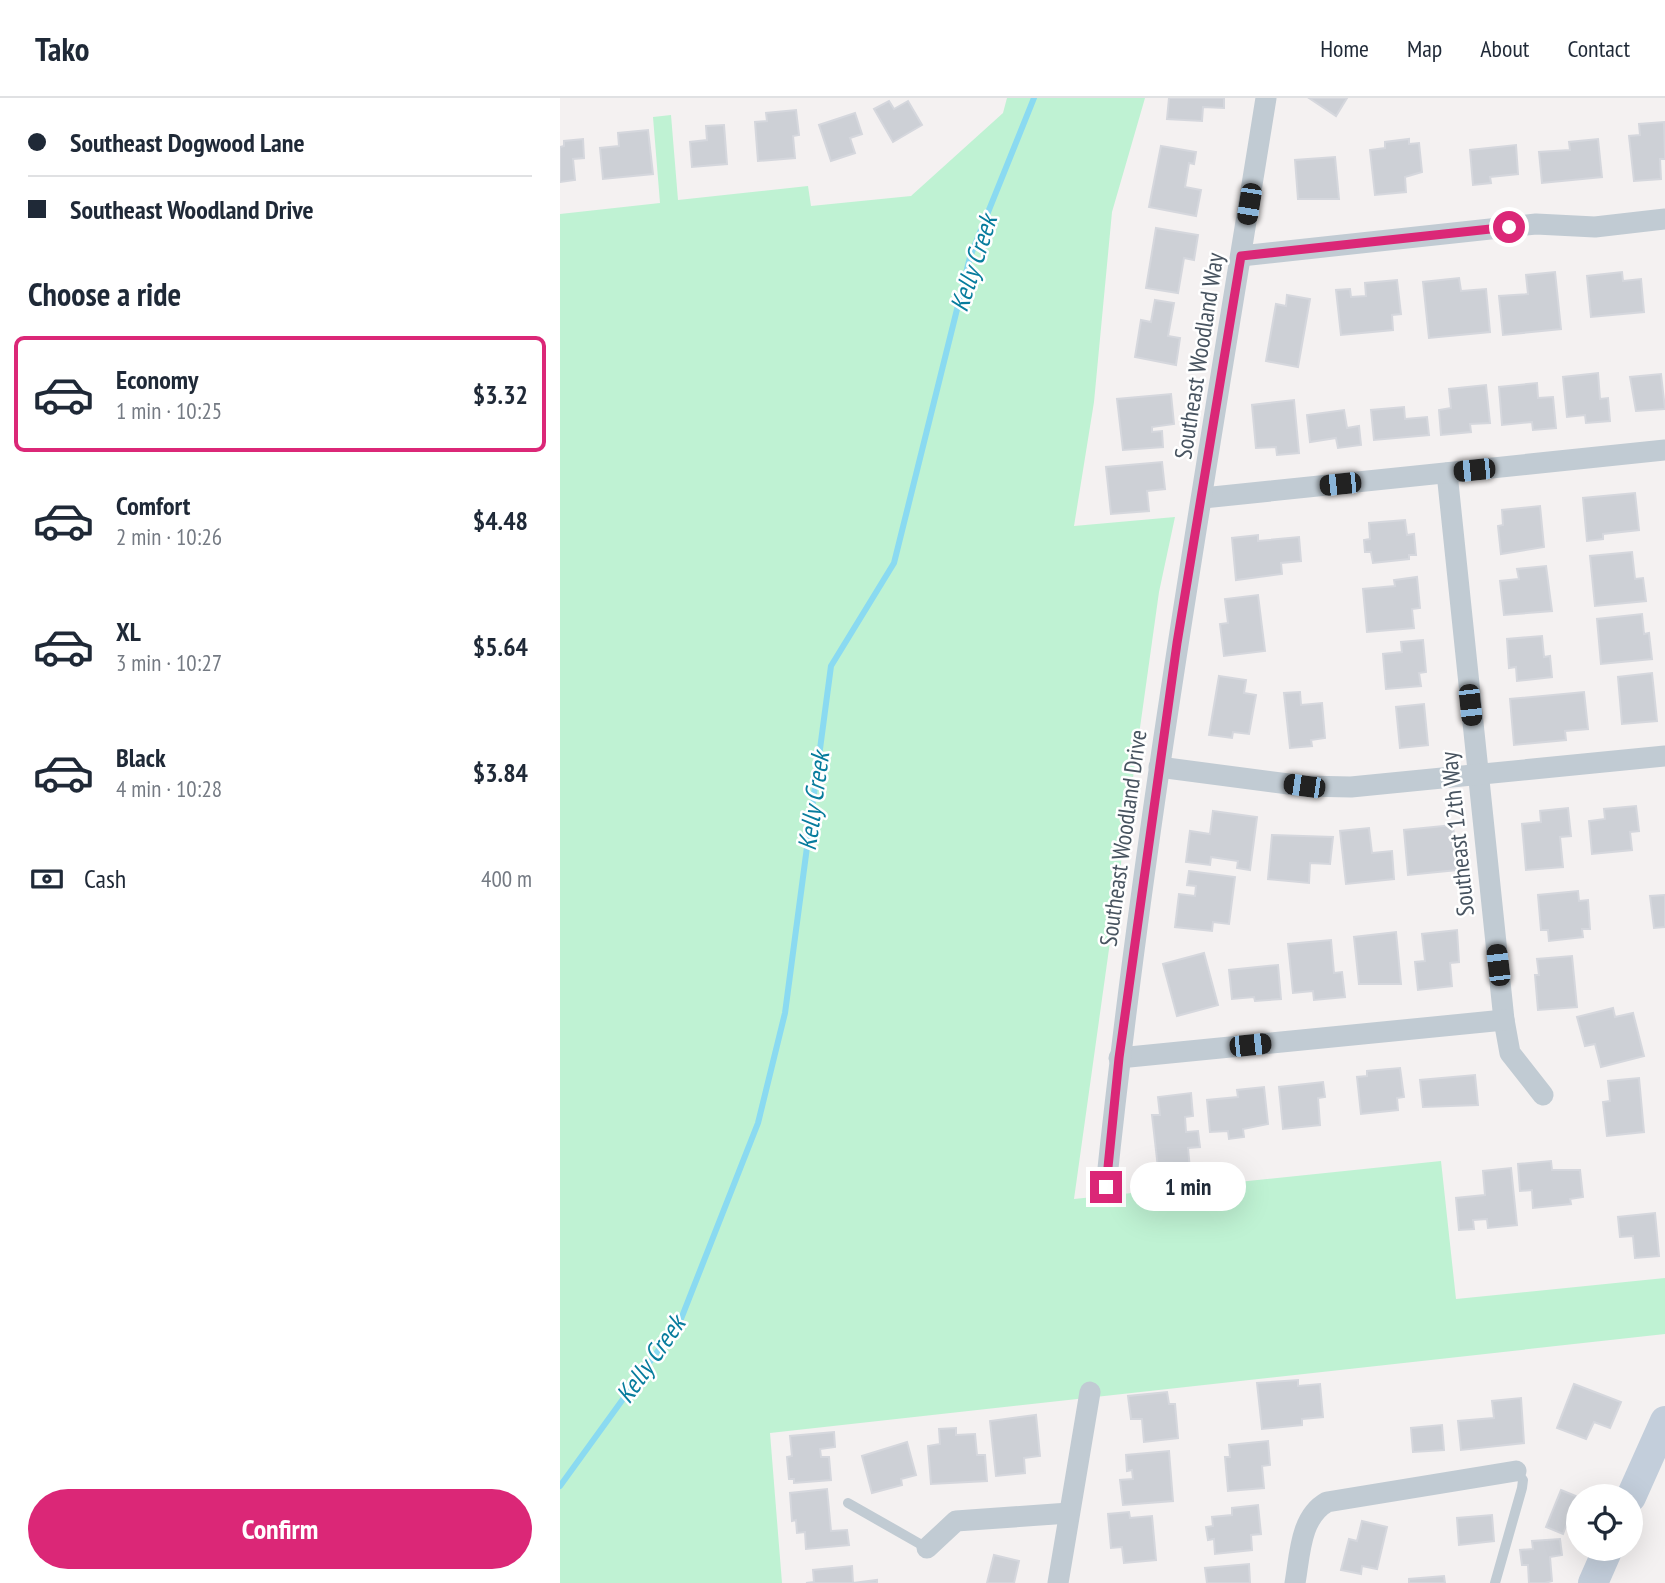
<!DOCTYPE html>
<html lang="en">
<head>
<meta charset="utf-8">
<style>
  body { margin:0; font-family:"PT Sans Narrow",sans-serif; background:#f6f6f7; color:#1f2937; height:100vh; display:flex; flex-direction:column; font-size:26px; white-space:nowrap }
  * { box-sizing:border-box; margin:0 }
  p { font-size:23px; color:#747a83 }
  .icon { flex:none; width:38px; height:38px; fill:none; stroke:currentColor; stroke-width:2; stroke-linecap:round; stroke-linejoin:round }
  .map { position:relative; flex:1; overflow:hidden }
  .drawer { display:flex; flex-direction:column; background:#fff; width:560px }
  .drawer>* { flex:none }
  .top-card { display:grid; align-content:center; height:154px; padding:0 28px; background:#fff }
  .controls { position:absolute; left:1006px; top:1386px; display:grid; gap:14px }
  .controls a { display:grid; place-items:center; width:77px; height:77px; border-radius:50%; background:#fff; box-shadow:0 7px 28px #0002; font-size:35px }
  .end { position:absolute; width:32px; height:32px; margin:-16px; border:9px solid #db2777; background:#fff; box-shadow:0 0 0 4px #fff }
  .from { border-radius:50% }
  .bubble { position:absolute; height:49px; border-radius:24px; background:#fff; box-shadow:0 7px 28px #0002; font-size:23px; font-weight:800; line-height:49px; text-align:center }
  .car { position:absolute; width:21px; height:42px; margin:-21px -10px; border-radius:9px; box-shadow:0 0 5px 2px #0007; background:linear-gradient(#222 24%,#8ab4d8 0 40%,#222 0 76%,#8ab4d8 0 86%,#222 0) }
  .top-card b { display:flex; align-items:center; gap:24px; height:66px; font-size:26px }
  .top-card b+b { border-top:2px solid #e0e1e3 }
  .top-card i { width:18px; height:18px; background:#1f2937 }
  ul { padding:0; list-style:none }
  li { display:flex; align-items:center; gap:21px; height:116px; margin:0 14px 10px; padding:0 14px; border:4px solid transparent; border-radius:10px }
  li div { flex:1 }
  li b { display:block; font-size:26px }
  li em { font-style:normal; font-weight:800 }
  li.current { border-color:#db2777 }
  li>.icon { width:63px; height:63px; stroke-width:1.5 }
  h2 { padding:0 28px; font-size:32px; line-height:84px }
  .pay { display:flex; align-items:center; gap:18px; height:77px; padding:0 28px; font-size:26px }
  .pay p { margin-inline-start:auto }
  .primary-button { display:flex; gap:14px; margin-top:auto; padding:14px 28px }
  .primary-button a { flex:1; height:80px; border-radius:42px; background:#db2777; color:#fff; font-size:28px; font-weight:800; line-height:80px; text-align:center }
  header { display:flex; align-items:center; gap:42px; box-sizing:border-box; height:98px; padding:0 35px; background:#fff; border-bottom:2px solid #e0e1e3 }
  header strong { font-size:33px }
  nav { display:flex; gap:38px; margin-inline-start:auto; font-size:24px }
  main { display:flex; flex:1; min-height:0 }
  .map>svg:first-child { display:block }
</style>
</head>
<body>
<header>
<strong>Tako</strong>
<nav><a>Home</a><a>Map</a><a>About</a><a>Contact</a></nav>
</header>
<main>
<section class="drawer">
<div class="top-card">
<b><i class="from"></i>Southeast Dogwood Lane</b>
<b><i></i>Southeast Woodland Drive</b>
</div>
<h2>Choose a ride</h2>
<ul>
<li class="current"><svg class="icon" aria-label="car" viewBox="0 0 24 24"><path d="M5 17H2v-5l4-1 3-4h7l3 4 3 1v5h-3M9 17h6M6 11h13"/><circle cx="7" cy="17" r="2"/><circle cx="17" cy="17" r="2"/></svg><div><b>Economy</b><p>1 min · 10:25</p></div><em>$3.32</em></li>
<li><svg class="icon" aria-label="car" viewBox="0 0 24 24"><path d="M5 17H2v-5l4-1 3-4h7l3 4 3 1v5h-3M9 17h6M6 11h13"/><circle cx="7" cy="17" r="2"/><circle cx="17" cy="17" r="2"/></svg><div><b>Comfort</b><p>2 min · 10:26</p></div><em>$4.48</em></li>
<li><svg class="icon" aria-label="car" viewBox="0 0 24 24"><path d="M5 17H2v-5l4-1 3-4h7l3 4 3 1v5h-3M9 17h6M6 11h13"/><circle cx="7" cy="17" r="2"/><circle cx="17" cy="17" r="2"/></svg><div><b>XL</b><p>3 min · 10:27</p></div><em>$5.64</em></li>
<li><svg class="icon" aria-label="car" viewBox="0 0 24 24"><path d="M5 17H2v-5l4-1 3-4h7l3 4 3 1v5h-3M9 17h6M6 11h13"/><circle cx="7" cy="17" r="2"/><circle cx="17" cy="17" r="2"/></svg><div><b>Black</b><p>4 min · 10:28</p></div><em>$3.84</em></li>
</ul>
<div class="pay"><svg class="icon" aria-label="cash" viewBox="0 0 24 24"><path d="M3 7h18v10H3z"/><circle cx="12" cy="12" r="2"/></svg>Cash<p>400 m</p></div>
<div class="primary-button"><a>Confirm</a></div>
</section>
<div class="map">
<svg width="1105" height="1485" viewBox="0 0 1105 1485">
  <rect width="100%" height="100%" fill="#f4f1f1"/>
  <path fill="#bff2d3" d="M447,0H585L552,114L534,304L514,428L615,419L599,494L514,1101L881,1063L896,1201L1105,1180V1236L210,1335L222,1485H0V116L100,105L93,19L111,17L118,102L248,88L251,108L351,98L443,15Z"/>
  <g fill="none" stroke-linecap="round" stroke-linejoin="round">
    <path stroke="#8adaf1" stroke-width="6" d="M0,1388L121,1221L198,1025L225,915L271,568L334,465L410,159L474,0"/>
  </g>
  <g fill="#cdd0d6" stroke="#d5d7dd" stroke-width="2">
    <path d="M609,0H664V10L643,9L642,23L607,21Z"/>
    <path d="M749,0H787L776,18Z"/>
    <path d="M329,3L334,11L348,3L362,27L333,44L314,11Z"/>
    <path d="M236,12L239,37L233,38L235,60L198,63L195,24L207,23L206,15Z"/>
    <path d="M295,15L302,36L290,40L295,55L271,63L259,27Z"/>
    <path d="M1104,24L1105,61H1100L1101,81L1074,83L1069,38L1080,37L1079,26Z"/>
    <path d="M164,27L167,66L132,69L130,44L147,42L146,28Z"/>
    <path d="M88,32L93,76L43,81L40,50L59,48L58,35Z"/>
    <path d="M23,41L24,60L13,61L15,82L0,84V49L4,48V43Z"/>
    <path d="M849,41V46L859,45L862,74L845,79L846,94L815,97L810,52L825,50V44Z"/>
    <path d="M1038,41L1042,79L982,85L979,54L1010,52L1009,44Z"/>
    <path d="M956,47L958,76L930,79L931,85L913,87L910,52Z"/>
    <path d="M601,48L636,54L634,66L629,65L625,89L641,92L636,118L589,109Z"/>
    <path d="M775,59L779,101H738L735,62Z"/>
    <path d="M596,130L638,137L634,162L624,160L618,195L586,190Z"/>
    <path d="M995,174L1001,231L943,237L939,198L968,196L966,177Z"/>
    <path d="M1062,174L1063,183L1081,181L1084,214L1031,219L1027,178Z"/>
    <path d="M899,180L901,193L926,191L930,234L869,240L863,184Z"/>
    <path d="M837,182L841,216L832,217L833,232L781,237L776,192L790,191L791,199L806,198L805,185Z"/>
    <path d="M727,197L750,201L738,269L706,263L716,206L726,208Z"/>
    <path d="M595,202L614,205L608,238L620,240L616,267L575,259L581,222L591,224Z"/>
    <path d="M1038,275L1040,301L1048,300L1050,323L1026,325L1025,317L1007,319L1003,279Z"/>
    <path d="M1101,276L1105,311L1076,313L1070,279Z"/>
    <path d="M977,285L978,300L993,299L996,330L973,332L972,324L942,327L939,289Z"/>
    <path d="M926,287L930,325L910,326L911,334L881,337L879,312L891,310L889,291Z"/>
    <path d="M611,296L614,326L592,329V334L602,333L603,349L563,352L557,301Z"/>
    <path d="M734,302L739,355L717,357L716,349L696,350L692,307Z"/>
    <path d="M844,309L845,321L867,319L869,337L814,342L811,312Z"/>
    <path d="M784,312L787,330L799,328L801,347L778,350L776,340L750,344L747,317Z"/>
    <path d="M602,364L605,391L587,393L589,413L551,416L546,369Z"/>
    <path d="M1075,395L1079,432L1043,436V441L1027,443L1023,400Z"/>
    <path d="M980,408L984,449L941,456L938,428L943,427L942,412Z"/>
    <path d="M845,422L847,437L854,436L856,457H849V461L813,465L811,454H805L804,442L810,441L809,425Z"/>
    <path d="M698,437V443L739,439L741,463L721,465L722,476L676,482L672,440Z"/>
    <path d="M1072,454L1075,481L1083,480L1086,503L1035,508L1030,458Z"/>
    <path d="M986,468L992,513L944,517L940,483L959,481L957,471Z"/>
    <path d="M857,479L860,510L852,511L854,530L807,534L803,491L835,488L834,482Z"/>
    <path d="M698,497L705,553L664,558L660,526L668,525L665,501Z"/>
    <path d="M1082,516L1084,536L1089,535L1092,561L1041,566L1037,521Z"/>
    <path d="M982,538L984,559L990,558L992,579L957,583L956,569L949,570L947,541Z"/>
    <path d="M863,542L866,574L859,575L861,588L826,591L823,556L842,554L841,544Z"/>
    <path d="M1092,575L1097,623L1062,626L1058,579Z"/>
    <path d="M659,578L686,582L684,595L696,597L689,636L673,634L672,640L649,637Z"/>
    <path d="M740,594L741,607L762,605L765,640L751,642L752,648L730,650L724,595Z"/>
    <path d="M1024,594L1028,631L1005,633L1006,642L954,647L950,601Z"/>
    <path d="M864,606L868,647L840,650L836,609Z"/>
    <path d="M1076,708L1079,733L1070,734L1072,752L1032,756L1029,723L1045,721L1044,711Z"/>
    <path d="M1008,710L1011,738L1000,739L1003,769L966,772L962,726L981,724L980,713Z"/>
    <path d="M653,713L697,719L690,772L677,770L678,763L651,759L650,767L626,764L630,733L650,736Z"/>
    <path d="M893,727L897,772L848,777L844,732Z"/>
    <path d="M809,730L812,755L832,753L834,781L786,786L780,733Z"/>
    <path d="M712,737L773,739L770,766L750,765L749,785L708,781Z"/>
    <path d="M629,773L675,779L669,826L653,824L652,833L615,829L619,796L635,798L636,788L627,787Z"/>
    <path d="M1018,793L1019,803L1028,802L1030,831H1022L1023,839L989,843L988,832H981L978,797Z"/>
    <path d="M1105,797V829L1094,830L1090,798Z"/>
    <path d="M897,832L899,864L890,865L892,888L858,892L855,864L865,863L862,836Z"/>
    <path d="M836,834L841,886H799L794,839Z"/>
    <path d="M771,842L774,875L782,874L785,899L754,902L753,893L733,895L728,846Z"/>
    <path d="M644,855L658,907L617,918L603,866Z"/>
    <path d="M1012,858L1017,909L978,912L975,877H979L977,861Z"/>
    <path d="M718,867L721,901L695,903L694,899L672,901L669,872Z"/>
    <path d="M1053,910L1055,919L1073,915L1084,958L1041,969L1035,946L1025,948L1017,919Z"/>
    <path d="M840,970L844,999L837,1000L838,1012L801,1016L797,979L807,978V973Z"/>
    <path d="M915,977L918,1007L863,1009L860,982Z"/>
    <path d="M1079,980L1084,1034L1047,1038L1043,1004L1050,1003L1048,983Z"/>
    <path d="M763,984L765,999L758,1000L760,1027L723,1031L719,989Z"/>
    <path d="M704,989L708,1026L683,1031L684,1039L669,1041L668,1033L650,1034L647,1002L678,999L677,992Z"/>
    <path d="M631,995L633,1018L625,1019L626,1034L638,1033L640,1049L628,1050L630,1071H625L626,1076L599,1079L592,1017H600L598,999Z"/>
    <path d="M991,1063L992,1072H1020L1023,1099L1010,1101L1011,1106L973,1110L972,1092L960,1093L958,1066Z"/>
    <path d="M951,1070L957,1127L928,1130L927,1121L913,1122L914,1131L899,1132L896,1100L925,1097L923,1073Z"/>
    <path d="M1095,1115L1099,1158L1075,1160L1073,1138L1060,1139L1058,1119Z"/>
    <path d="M738,1282V1288L760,1286L763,1319L742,1321V1327L702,1331L697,1285Z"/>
    <path d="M1014,1286L1061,1304L1050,1330L1034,1324L1026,1341L997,1330Z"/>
    <path d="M607,1294L609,1306H615L618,1340L584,1344L582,1321H571L568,1298Z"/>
    <path d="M961,1300L964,1345L901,1352L898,1323L934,1320L932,1303Z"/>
    <path d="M476,1317L480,1358L464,1360L465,1375L436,1378L430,1323Z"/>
    <path d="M882,1327L884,1352L853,1354L851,1330Z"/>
    <path d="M396,1330V1337L415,1336L417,1357H425L427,1383L371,1386L368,1348L380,1346L379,1331Z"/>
    <path d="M274,1334L275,1349L260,1351L261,1359H269L271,1382L234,1385V1381H229L227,1359L232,1358L230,1338Z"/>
    <path d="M708,1343L710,1367L702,1368L704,1390L668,1393L665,1359H670L669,1347Z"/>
    <path d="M347,1344L356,1377L341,1381L342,1387L312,1395L302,1358Z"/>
    <path d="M609,1353L613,1403L563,1407L560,1382L573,1381L572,1372L567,1373L566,1357Z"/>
    <path d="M267,1391L271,1433L287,1432L289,1447L246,1451L245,1434L237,1435L236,1422L232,1423L230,1395Z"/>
    <path d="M1001,1392L1018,1399L1017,1433L1006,1428L1003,1436L986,1429Z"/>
    <path d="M698,1407L701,1436L691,1437L692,1452L655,1456L654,1441L648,1442L646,1429L653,1428L652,1419L672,1417V1410Z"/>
    <path d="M569,1414L570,1420L592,1418L596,1462L564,1465L562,1449L551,1450L548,1416Z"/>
    <path d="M932,1417L934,1443L899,1447L897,1420Z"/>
    <path d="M802,1423L827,1429L817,1471L802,1468L801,1476L781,1472L789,1441L797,1443Z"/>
    <path d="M1000,1441L1002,1457L990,1459L992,1483L985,1485H969L968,1467H962L960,1452L973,1451L972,1443Z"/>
    <path d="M434,1457L459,1463L454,1485H427Z"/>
    <path d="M689,1466L690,1485H647L645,1470Z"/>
    <path d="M292,1468L293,1485L317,1482V1485H246L254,1484L253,1472Z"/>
    <path d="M884,1478L885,1485H849V1481Z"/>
  </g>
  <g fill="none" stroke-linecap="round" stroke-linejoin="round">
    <g stroke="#c1cbd3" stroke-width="10">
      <path d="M288,1405L367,1450"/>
      <path d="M935,1485L962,1390L963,1382L956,1373"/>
    </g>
    <g stroke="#c1cbd3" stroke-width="21">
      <path d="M681,158L976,126L1035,129L1105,121"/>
      <path d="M887,375L944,922L950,955L983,997"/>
      <path d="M643,400L1105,352"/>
      <path d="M599,669L744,688L791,689L1105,658"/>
      <path d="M559,960L944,922"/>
      <path d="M546,1089C584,724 648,362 706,0"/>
      <path d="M367,1450L396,1423L509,1415"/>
      <path d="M498,1485L530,1294"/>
      <path d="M735,1485C740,1457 740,1419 767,1404L956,1373"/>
    </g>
    <g stroke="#c3cedb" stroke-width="30">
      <path d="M1071,1399L1105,1323"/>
      <path d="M1033,1485L1048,1451"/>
    </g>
  </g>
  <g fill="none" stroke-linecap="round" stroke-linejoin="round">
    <path stroke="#db2777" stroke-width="9" d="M546,1089L559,960L617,545L681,158L949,129"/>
  </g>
  <g text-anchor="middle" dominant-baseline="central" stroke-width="5" stroke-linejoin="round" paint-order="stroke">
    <g font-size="24" fill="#485460" stroke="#fff">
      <text transform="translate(639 258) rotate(-81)">Southeast Woodland Way</text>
      <text transform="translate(897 736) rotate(-96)">Southeast 12th Way</text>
      <text transform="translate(563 740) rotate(-82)">Southeast Woodland Drive</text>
    </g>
    <g font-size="26" font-style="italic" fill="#077c9d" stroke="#fff">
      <text transform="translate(413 165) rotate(-72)">Kelly Creek</text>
      <text transform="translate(253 703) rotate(-82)">Kelly Creek</text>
      <text transform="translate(90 1261) rotate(-55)">Kelly Creek</text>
    </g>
  </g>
</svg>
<div class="controls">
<a><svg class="icon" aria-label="locate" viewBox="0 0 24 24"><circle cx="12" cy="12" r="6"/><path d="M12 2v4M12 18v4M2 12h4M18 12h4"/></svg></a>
</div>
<i class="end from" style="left:949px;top:129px"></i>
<i class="end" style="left:546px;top:1089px"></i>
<div class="bubble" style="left:570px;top:1064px;width:116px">1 min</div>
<i class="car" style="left:689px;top:106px;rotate:189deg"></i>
<i class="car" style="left:914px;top:372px;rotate:264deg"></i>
<i class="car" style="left:780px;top:386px;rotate:264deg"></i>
<i class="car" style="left:910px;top:607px;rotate:174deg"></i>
<i class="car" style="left:744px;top:688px;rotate:278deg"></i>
<i class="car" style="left:938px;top:867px;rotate:353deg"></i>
<i class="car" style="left:690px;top:947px;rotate:84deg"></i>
</div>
</main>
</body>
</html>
